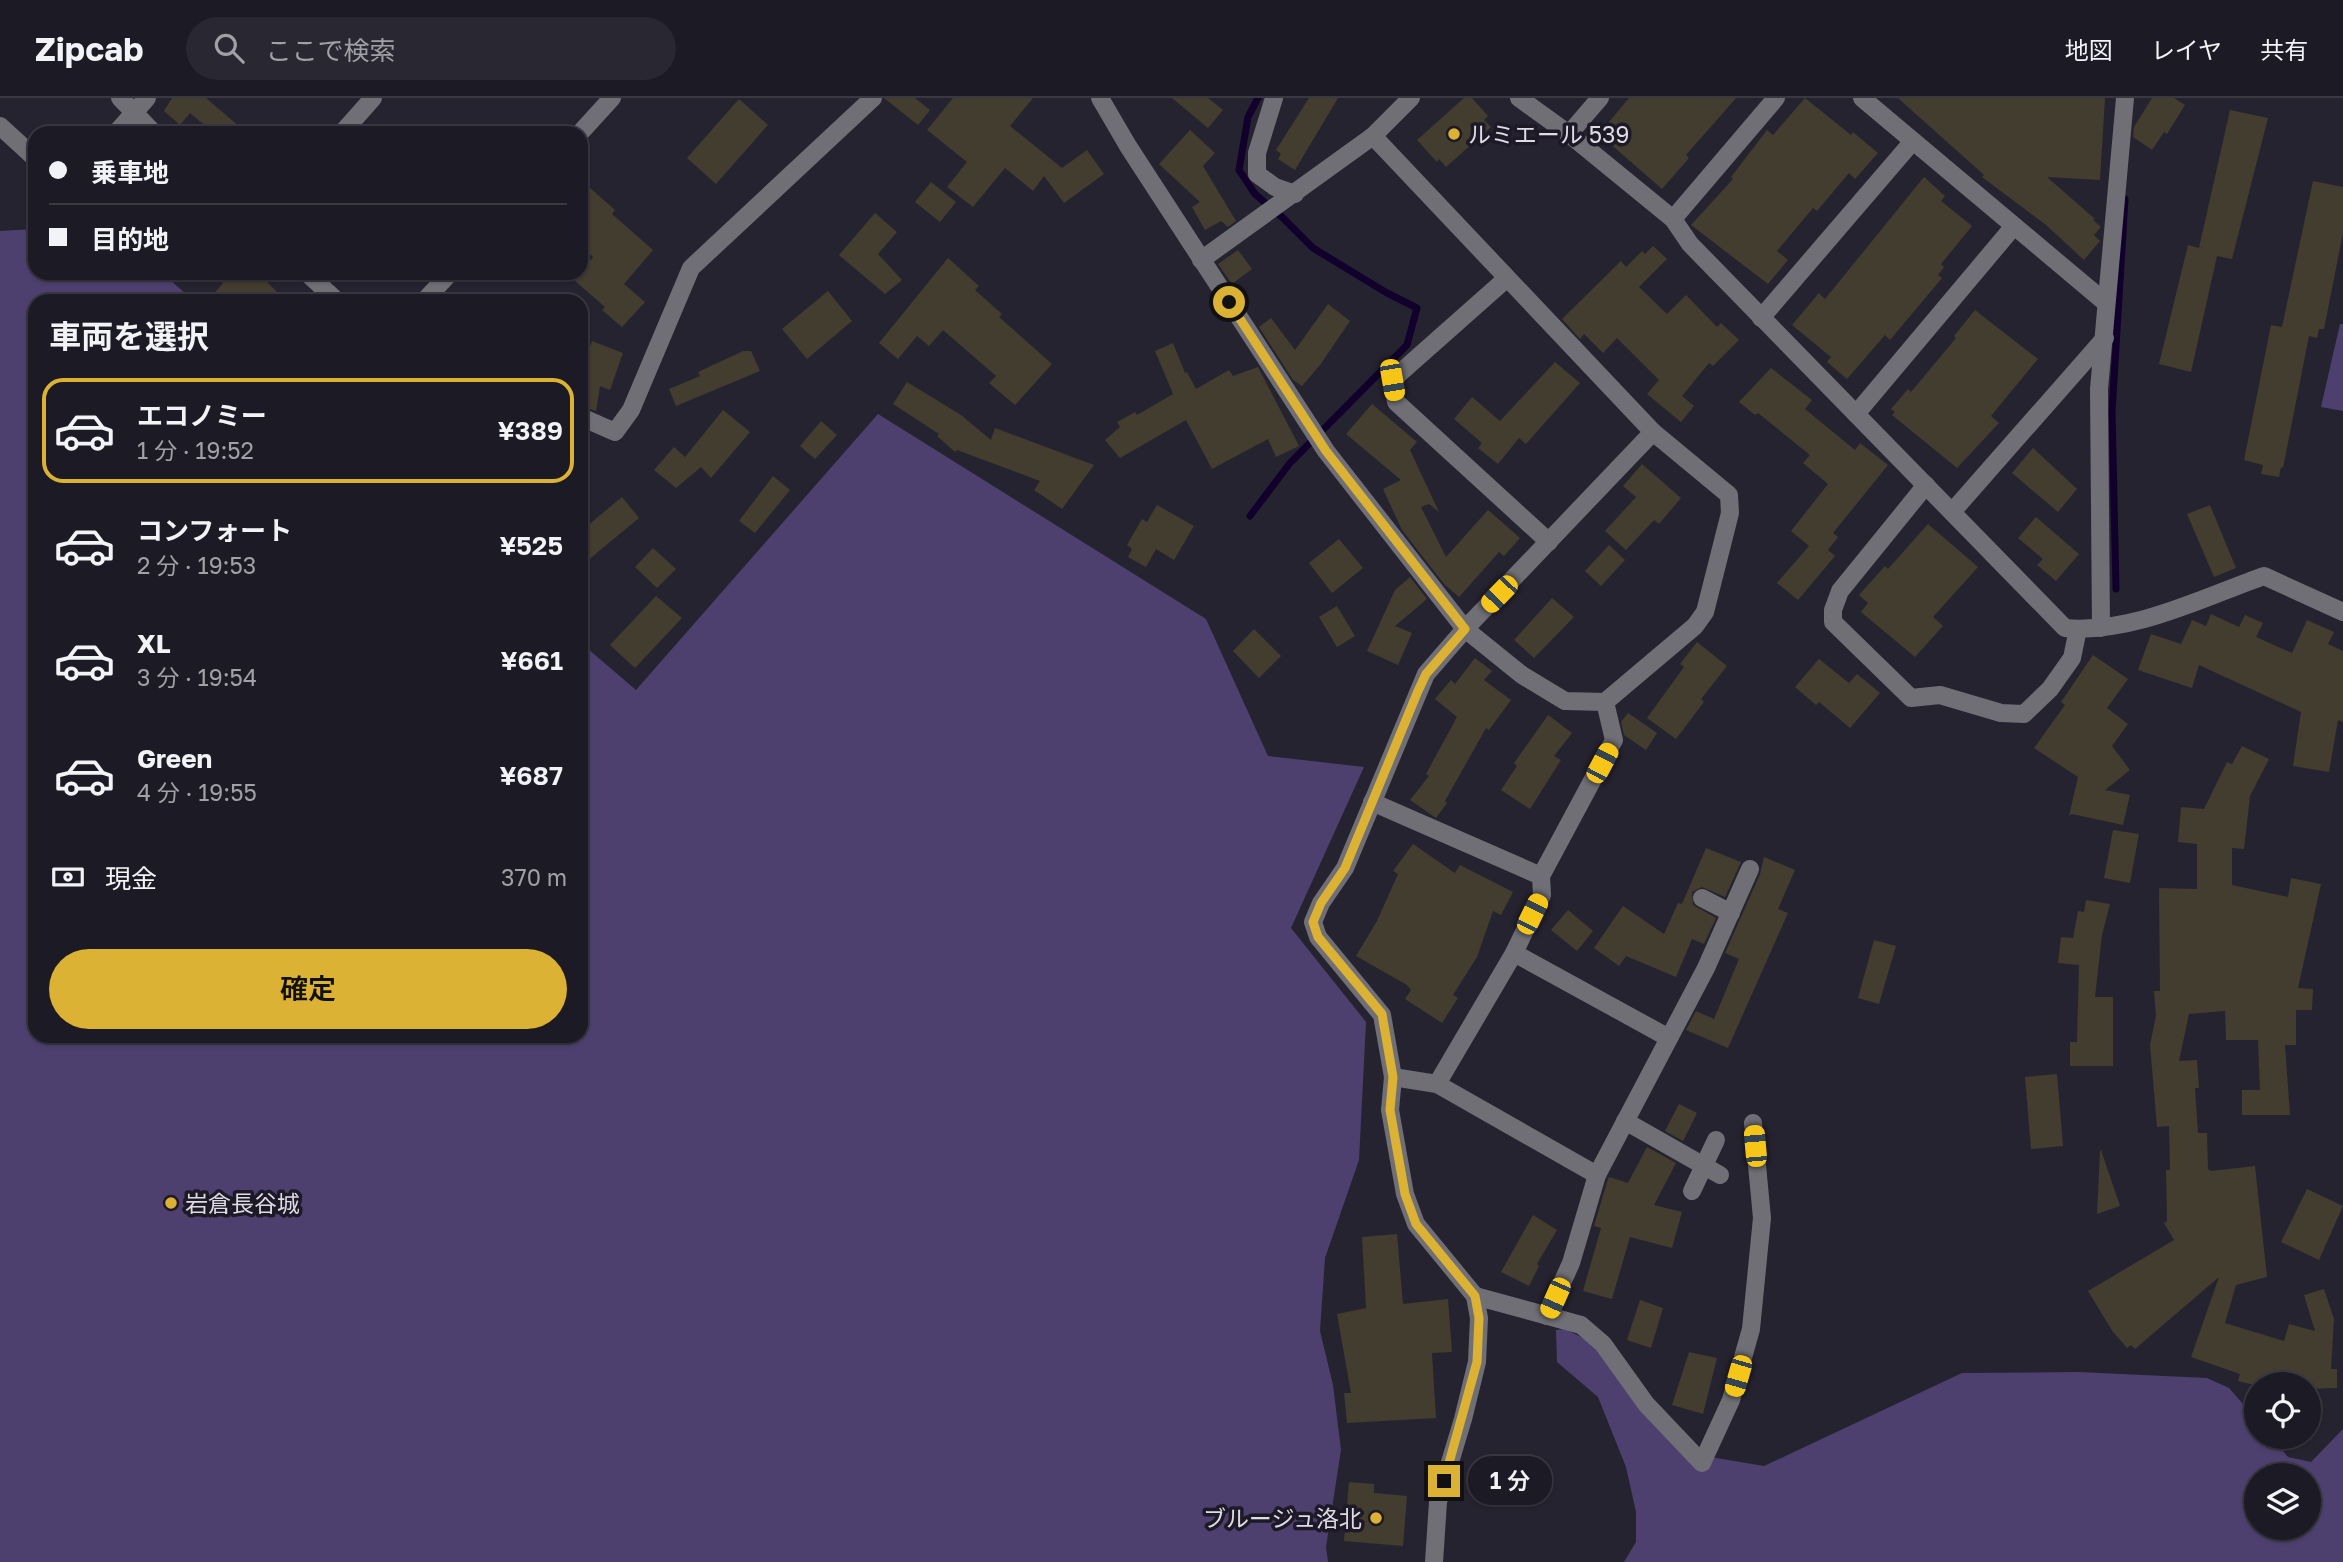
<!DOCTYPE html>
<html lang="ja">
<head>
<meta charset="utf-8">
<style>
  body { margin:0; font-family:"Golos Text","Noto Sans JP",sans-serif; background:#292731; color:#f1f3f6; height:100vh; display:flex; flex-direction:column; font-size:26px; white-space:nowrap }
  * { box-sizing:border-box; margin:0 }
  p { font-size:23px; color:#a0a1a6 }
  .icon { flex:none; width:38px; height:38px; fill:none; stroke:currentColor; stroke-width:2; stroke-linecap:round; stroke-linejoin:round }
  .map { position:relative; flex:1; overflow:hidden }
  .panel { position:absolute; left:28px; top:196px; width:560px; height:749px; display:flex; flex-direction:column; background:#1c1a24; border-radius:21px; box-shadow:0 2px 5px #0004,0 0 0 2px #3a3841 }
  .panel>* { flex:none }
  .hud { position:absolute; left:28px; top:28px; width:560px; height:154px; border-radius:21px; box-shadow:0 2px 5px #0004,0 0 0 2px #3a3841; display:grid; align-content:center; height:154px; padding:0 21px; background:#1c1a24 }
  .fabs { position:absolute; left:2244px; top:1274px; display:grid; gap:14px }
  .fabs a { display:grid; place-items:center; width:77px; height:77px; border-radius:50%; background:#1c1a24; box-shadow:0 2px 5px #0004,0 0 0 2px #3a3841; font-size:35px }
  .end { position:absolute; width:32px; height:32px; margin:-16px; border:9px solid #dbb233; background:#111; box-shadow:0 0 0 4px #111 }
  .from { border-radius:50% }
  .bubble { position:absolute; height:49px; border-radius:24px; background:#1c1a24; box-shadow:0 2px 5px #0004,0 0 0 2px #3a3841; font-size:23px; font-weight:600; line-height:49px; text-align:center }
  .car { position:absolute; width:21px; height:42px; margin:-21px -10px; border-radius:9px; box-shadow:0 0 5px 2px #0007; background:linear-gradient(#f5c518 24%,#345 0 40%,#f5c518 0 76%,#345 0 86%,#f5c518 0) }
  .hud b { display:flex; align-items:center; gap:24px; height:66px; font-size:26px }
  .hud b+b { border-top:2px solid #3a3841 }
  .hud i { width:18px; height:18px; background:#f1f3f6 }
  ul { padding:0; list-style:none }
  li { display:flex; align-items:center; gap:21px; height:105px; margin:0 14px 10px; padding:0 7px; border:4px solid transparent; border-radius:21px }
  li div { flex:1 }
  li b { display:block; font-size:26px }
  li em { font-style:normal; font-weight:600 }
  li.on { border-color:#dbb233 }
  li>.icon { width:63px; height:63px; stroke-width:1.5 }
  h2 { padding:0 21px; font-size:32px; line-height:84px }
  .pay { display:flex; align-items:center; gap:18px; height:77px; padding:0 21px; font-size:26px }
  .pay p { margin-inline-start:auto }
  .primary-button { display:flex; gap:14px; margin-top:auto; padding:14px 21px }
  .primary-button a { flex:1; height:80px; border-radius:42px; background:#dbb233; color:#111; font-size:28px; font-weight:600; line-height:80px; text-align:center }
  header { display:flex; align-items:center; gap:42px; box-sizing:border-box; height:98px; padding:0 35px; background:#1c1a24; border-bottom:2px solid #3a3841 }
  header strong { font-size:33px }
  nav { display:flex; gap:38px; margin-inline-start:auto; font-size:24px }
  .search { width:490px; height:63px; background:#292731; display:flex; align-items:center; gap:18px; box-sizing:border-box; padding:0 24px; border-radius:38px; color:#a0a1a6; font-size:26px }
  .map>svg:first-child { display:block }
</style>
</head>
<body>
<header>
<strong>Zipcab</strong>
<div class="search"><svg class="icon" aria-label="search" viewBox="0 0 24 24"><circle cx="10" cy="10" r="6"/><path d="M15 15l6 6"/></svg>ここで検索</div>
<nav><a>地図</a><a>レイヤ</a><a>共有</a></nav>
</header>
<div class="map">
<svg width="2343" height="1464" viewBox="0 0 2343 1464">
  <rect width="100%" height="100%" fill="#262330"/>
  <g fill="#4d406f" fill-rule="evenodd">
    <path d="M35,131V175H162L194,203H35V938H581V545L636,592L878,316L1206,521L1268,658L1364,669L1291,830L1366,924L1359,1062L1325,1160L1320,1233L1333,1287L1341,1352L1326,1449L1328,1464H0V133Z"/>
    <path d="M2340,226H2343V313L2321,309Z"/>
    <path d="M1565,1231L1591,1244L1704,1358L1764,1368L1962,1275L2078,1274L2207,1280L2229,1290L2256,1321V1339H2271L2288,1359L2311,1364L2343,1331V1464H1624L1636,1444V1414L1626,1369L1598,1299L1557,1264L1556,1232ZM2256,1377H2308V1430H2256Z"/>
  </g>
  <g fill="none" stroke-linecap="round" stroke-linejoin="round">
    <g stroke="#10002b" stroke-width="7">
      <path d="M1250,418L1290,365L1407,247L1417,210L1387,195L1313,150L1283,120L1255,96L1239,72L1248,19L1258,0"/>
      <path d="M2116,491L2112,314L2125,101"/>
    </g>
  </g>
  <g fill="#423d2e">
    <path d="M172,0H206L247,35H214L190,15L180,27L164,13Z"/>
    <path d="M884,0H915L930,12L918,27Z"/>
    <path d="M953,0H1033L1010,28L1062,70L1087,52L1104,76L1064,105L1044,78L1033,93L1005,70L973,109L947,89L967,64L927,32Z"/>
    <path d="M1172,0H1208L1223,12L1208,30Z"/>
    <path d="M1309,0H1338L1295,72L1278,61L1281,56L1276,52Z"/>
    <path d="M1464,0H1472L1488,18L1484,22L1491,29L1446,69L1439,61L1437,64L1417,42Z"/>
    <path d="M1629,0H1736L1686,57L1689,60L1662,91L1599,36Z"/>
    <path d="M1805,0L1851,37L1853,34L1878,55L1855,81L1849,75L1817,113L1813,110L1777,153L1788,162L1768,186L1691,127L1733,81L1731,79L1767,32L1773,37Z"/>
    <path d="M1898,0H2105L2100,82L2047,79L2095,121L2093,122L2101,129L2094,137L2100,143L2084,162L2046,127L1982,79L1984,77Z"/>
    <path d="M2152,0H2174L2185,7L2167,36L2164,34L2152,52L2133,39L2134,29Z"/>
    <path d="M739,1L768,27L716,86L687,60Z"/>
    <path d="M2230,12L2268,20L2232,161L2217,158L2191,274L2159,266L2188,147L2199,150Z"/>
    <path d="M1190,32L1215,55L1203,68L1236,123L1228,129L1221,123L1205,132L1192,109L1200,104L1159,66Z"/>
    <path d="M1924,79L1945,98L1941,103L1972,128L1941,166L1944,169L1938,177L1942,180L1890,242L1885,237L1847,281L1827,264L1831,259L1792,227L1819,195L1825,201Z"/>
    <path d="M581,82L615,112L612,116L653,152L624,186L645,204L622,229L602,212L605,209L574,182L593,159L581,147Z"/>
    <path d="M2313,83L2343,89V135L2324,231H2319L2317,240L2309,238L2283,370L2281,369L2279,379L2261,376L2263,367L2244,362L2271,227L2282,229Z"/>
    <path d="M931,84L956,104L940,124L915,104Z"/>
    <path d="M875,115L897,134L878,156L902,182L885,196L839,157Z"/>
    <path d="M1653,148L1667,161L1639,189L1667,216L1686,197L1717,229L1721,225L1739,242L1713,268L1709,265L1682,298L1694,308L1681,324L1647,296L1659,282L1617,240L1603,255L1584,236L1580,241L1562,221L1621,163L1626,169L1642,153L1645,156Z"/>
    <path d="M1238,152L1252,171L1232,186L1218,166Z"/>
    <path d="M948,160L979,188L975,192L1002,216L999,219L1052,266L1015,307L989,285L996,278L943,232L929,248L917,238L898,261L879,245Z"/>
    <path d="M211,175H258L286,203H208L223,185Z"/>
    <path d="M828,193L852,223L807,261L782,231Z"/>
    <path d="M1328,206L1350,223L1320,267L1302,288L1293,282L1259,229L1271,220L1295,252Z"/>
    <path d="M1975,212L2038,261L1991,318L1999,325L1957,370L1892,317L1895,314L1891,311L1908,291L1911,294L1956,240L1954,238Z"/>
    <path d="M592,243L623,255L610,292L600,288L596,313L581,308V274Z"/>
    <path d="M1173,245L1185,275L1187,274L1196,291L1229,272L1233,278L1258,269L1299,348L1276,359L1268,341L1212,371L1186,322L1120,360L1105,342L1120,329L1117,324L1135,314L1137,317L1173,296L1155,253Z"/>
    <path d="M743,253H751L760,273L676,308L669,291L700,278L698,274Z"/>
    <path d="M1555,264L1580,285L1526,346L1519,340L1498,366L1478,350L1482,345L1454,321L1472,299L1500,323Z"/>
    <path d="M1771,270L1812,302L1805,311L1855,352L1860,345L1888,367L1833,435L1838,439L1828,452L1835,458L1798,502L1777,485L1809,448L1791,433L1828,386L1803,365L1810,357L1758,315L1755,317L1739,304Z"/>
    <path d="M907,284L961,317L991,342L995,330L1094,367L1062,411L1034,392L1040,383L957,352L955,354L937,338L939,336L893,306Z"/>
    <path d="M1372,306L1417,344L1410,352L1439,414L1429,406L1421,409L1446,459L1488,412L1520,440L1504,458L1499,454L1459,499L1444,486L1402,432L1383,391L1401,382L1346,336Z"/>
    <path d="M723,312L750,334L711,380L701,369L676,390L654,372L674,349L685,359Z"/>
    <path d="M821,323L837,337L815,361L800,348Z"/>
    <path d="M2033,350L2077,391L2058,414L2012,375Z"/>
    <path d="M1642,366L1681,400L1659,426L1654,422L1626,452L1605,433L1636,399L1623,388Z"/>
    <path d="M773,378L790,392L755,435L739,423Z"/>
    <path d="M622,399L639,420L581,468V433Z"/>
    <path d="M1157,407L1194,428L1174,462L1156,451L1146,469L1128,459L1132,451L1127,447L1142,421L1147,424Z"/>
    <path d="M2210,407L2236,470L2214,479L2187,416Z"/>
    <path d="M2036,419L2079,456L2056,483L2037,467L2043,461L2018,440Z"/>
    <path d="M1928,426L1978,469L1933,519L1943,528L1915,559L1861,514L1868,505L1859,497L1885,468L1888,471Z"/>
    <path d="M1339,441L1363,470L1332,495L1309,465Z"/>
    <path d="M1609,447L1625,462L1601,488L1585,473Z"/>
    <path d="M653,450L676,471L657,490L635,469Z"/>
    <path d="M1410,479L1427,501L1395,528L1412,535L1398,567L1367,553L1395,492Z"/>
    <path d="M656,498L682,520L635,570L610,547Z"/>
    <path d="M1552,500L1574,519L1534,560L1514,542Z"/>
    <path d="M1337,508L1355,538L1337,549L1319,519Z"/>
    <path d="M2211,516L2239,529L2245,517L2263,525L2256,539L2292,555L2307,522L2334,534L2328,546L2343,553V624L2338,622L2329,674L2293,668L2301,614L2199,567L2192,590L2138,572L2151,536L2181,546L2192,522L2206,528Z"/>
    <path d="M1254,531L1281,558L1259,580L1233,553Z"/>
    <path d="M1697,544L1727,568L1701,601L1704,604L1676,641L1647,620L1684,569L1680,566Z"/>
    <path d="M2093,557L2128,581L2107,610L2128,626L2112,648L2130,672L2105,692L2130,697L2123,727L2072,716L2069,718L2078,679L2034,650L2065,607L2061,604Z"/>
    <path d="M1475,560L1492,573L1484,582L1511,602L1489,632L1486,630L1445,703L1447,705L1436,720L1410,702L1429,678L1426,676L1457,619L1435,601L1451,582L1455,586Z"/>
    <path d="M1819,561L1849,585L1857,576L1880,595L1850,630L1819,604L1816,607L1795,589Z"/>
    <path d="M1628,615L1657,635L1646,652L1624,637L1621,624Z"/>
    <path d="M1548,617L1572,635L1554,658L1561,662L1530,711L1501,692L1517,668L1514,665Z"/>
    <path d="M2242,648L2269,661L2250,698L2244,751L2232,750V787L2288,799L2291,780L2321,786L2298,890L2313,891L2312,912H2296V947H2285L2290,1017H2242V992H2260L2258,942H2226L2225,913L2189,916L2179,963L2197,962L2199,990H2195L2198,1035H2207L2208,1071L2211,1073L2255,1068L2267,1179L2236,1187L2225,1225L2284,1243L2289,1226L2315,1233L2304,1197L2324,1191L2334,1221L2331,1271H2337V1290L2308,1291V1286H2250L2238,1283L2240,1276L2191,1259L2219,1179L2135,1251L2131,1247L2127,1250L2113,1234L2088,1193L2174,1142L2164,1125L2167,1123L2166,1072H2170L2169,1028L2157,1029L2150,947L2156,918L2154,893H2160L2159,790L2197,791V746L2178,744L2181,709L2204,711L2227,664L2232,666Z"/>
    <path d="M2113,732L2139,736L2130,785L2104,780Z"/>
    <path d="M1413,746L1455,775L1460,767L1513,794L1501,817L1493,813L1477,859L1453,897L1458,900L1442,925L1405,901L1411,892L1407,887L1356,858L1377,823L1398,776L1393,773Z"/>
    <path d="M1706,750L1741,764L1725,799L1702,789L1692,794L1693,807L1716,820L1704,846L1692,841L1676,879L1626,858L1619,868L1594,850L1623,808L1664,836L1678,805L1682,806Z"/>
    <path d="M1764,759L1795,772L1778,811L1788,815L1728,950L1686,932L1696,913L1714,921L1739,861L1725,855L1760,776Z"/>
    <path d="M2086,802L2110,806L2102,837L2095,899H2113V968H2070V944H2077L2079,867L2058,865L2061,839L2073,840L2078,813L2084,814Z"/>
    <path d="M1568,812L1593,833L1577,853L1551,832Z"/>
    <path d="M1874,842L1896,848L1879,906L1858,900Z"/>
    <path d="M2057,976L2063,1048L2031,1051L2025,979Z"/>
    <path d="M1679,1006L1697,1015L1683,1043L1665,1033Z"/>
    <path d="M1647,1049L1676,1065L1654,1107L1682,1114L1672,1150L1630,1139L1612,1201L1583,1193L1601,1130L1594,1128L1608,1081L1609,1079L1628,1085Z"/>
    <path d="M2101,1052L2120,1108L2097,1116L2100,1053Z"/>
    <path d="M2307,1091L2343,1108L2319,1162L2281,1144Z"/>
    <path d="M1533,1117L1557,1132L1537,1166L1539,1168L1529,1188L1501,1174Z"/>
    <path d="M1397,1136L1403,1206L1448,1201L1452,1254L1432,1255L1436,1320L1347,1325L1344,1295H1351L1337,1216L1366,1210L1362,1139Z"/>
    <path d="M1640,1202L1663,1210L1651,1250L1627,1242Z"/>
    <path d="M1689,1254L1717,1260L1703,1316L1672,1307Z"/>
    <path d="M1349,1384L1374,1386V1395L1407,1398L1403,1448L1344,1443Z"/>
  </g>
  <g fill="none" stroke-linecap="round" stroke-linejoin="round">
    <g stroke="#706f76" stroke-width="18">
      <path d="M120,0L154,35"/>
      <path d="M1100,0L1128,48L1326,353L1465,531L1522,577L1565,603L1605,604L1695,528L1705,514L1730,415L1729,397L1653,334L1465,531L1426,576L1345,770L1321,805L1313,824L1318,839L1382,917L1393,979L1390,1012L1405,1096L1416,1126L1475,1198L1581,1227L1603,1246L1646,1306L1702,1365L1731,1302L1751,1231L1762,1120L1753,1025"/>
      <path d="M1274,0L1257,55V76L1275,89L1295,96"/>
      <path d="M1519,0L1569,36L1673,121L1690,146L2065,530C2132,536 2202,500 2264,478L2343,514"/>
      <path d="M1862,0L2106,205"/>
      <path d="M0,28L35,60"/>
      <path d="M116,35L147,0"/>
      <path d="M342,35L373,0"/>
      <path d="M580,35L612,0"/>
      <path d="M1569,36L1600,0"/>
      <path d="M1373,38L1653,334"/>
      <path d="M1673,121L1776,0"/>
      <path d="M1201,162L1373,38L1411,0"/>
      <path d="M307,175L337,203"/>
      <path d="M1506,181L1392,282L1396,304L1549,444"/>
      <path d="M424,203L450,175"/>
      <path d="M1761,220L1913,43"/>
      <path d="M1856,316L2014,128"/>
      <path d="M581,319L615,334L631,312L691,170L873,0"/>
      <path d="M1926,387L1840,493L1833,512V524L1911,600L1940,597L2001,615L2024,616L2050,591L2072,560L2078,531"/>
      <path d="M1952,414L2105,240"/>
      <path d="M2101,530L2099,291L2125,0"/>
      <path d="M1372,704L1541,778"/>
      <path d="M1702,800L1731,815"/>
      <path d="M1514,855L1669,940"/>
      <path d="M1393,979L1437,986L1597,1077"/>
      <path d="M1437,986L1514,855L1542,797L1541,778L1614,642L1605,604"/>
      <path d="M1625,1023L1720,1077"/>
      <path d="M1692,1093L1716,1042"/>
      <path d="M1547,1218L1571,1165L1597,1077L1706,870L1750,771"/>
      <path d="M1434,1464L1438,1404L1463,1321L1477,1264L1479,1220L1475,1198"/>
    </g>
  </g>
  <g fill="none" stroke-linecap="round" stroke-linejoin="round">
    <path stroke="#dbb233" stroke-width="9" d="M1229,204L1326,353L1465,531L1426,576L1418,593L1345,770L1321,805L1313,824L1318,839L1382,916L1393,979L1390,1012L1405,1096L1416,1126L1475,1198L1479,1220L1477,1264L1444,1383"/>
  </g>
  <g fill="#dbb233" stroke="#1d1927" stroke-width="2.5">
    <circle cx="1454" cy="36" r="7"/>
    <circle cx="171" cy="1105" r="7"/>
    <circle cx="1376" cy="1420" r="7"/>
  </g>
  <g text-anchor="middle" dominant-baseline="central" stroke-width="7" stroke-linejoin="round" paint-order="stroke">
    <g font-size="23" fill="#dddbe4" stroke="#1d1927" text-anchor="start">
      <text x="1468" y="36">ルミエール 539</text>
      <text x="185" y="1105">岩倉長谷城</text>
      <text x="1362" y="1420" text-anchor="end">ブルージュ洛北</text>
    </g>
  </g>
</svg>
<div class="fabs">
<a><svg class="icon" aria-label="locate" viewBox="0 0 24 24"><circle cx="12" cy="12" r="6"/><path d="M12 2v4M12 18v4M2 12h4M18 12h4"/></svg></a>
<a><svg class="icon" aria-label="layers" viewBox="0 0 24 24"><path d="M12 4l9 5-9 5-9-5zM3 14l9 5 9-5"/></svg></a>
</div>
<i class="end from" style="left:1229px;top:204px"></i>
<i class="end" style="left:1444px;top:1383px"></i>
<div class="bubble" style="left:1468px;top:1358px;width:84px">1 分</div>
<i class="car" style="left:1392px;top:282px;rotate:170deg"></i>
<i class="car" style="left:1499px;top:496px;rotate:224deg"></i>
<i class="car" style="left:1602px;top:665px;rotate:28deg"></i>
<i class="car" style="left:1532px;top:816px;rotate:26deg"></i>
<i class="car" style="left:1755px;top:1048px;rotate:355deg"></i>
<i class="car" style="left:1555px;top:1200px;rotate:204deg"></i>
<i class="car" style="left:1738px;top:1278px;rotate:196deg"></i>
<div class="hud">
<b><i class="from"></i>乗車地</b>
<b><i></i>目的地</b>
</div>
<section class="panel">
<h2>車両を選択</h2>
<ul>
<li class="on"><svg class="icon" aria-label="car" viewBox="0 0 24 24"><path d="M5 17H2v-5l4-1 3-4h7l3 4 3 1v5h-3M9 17h6M6 11h13"/><circle cx="7" cy="17" r="2"/><circle cx="17" cy="17" r="2"/></svg><div><b>エコノミー</b><p>1 分 · 19:52</p></div><em>¥389</em></li>
<li><svg class="icon" aria-label="car" viewBox="0 0 24 24"><path d="M5 17H2v-5l4-1 3-4h7l3 4 3 1v5h-3M9 17h6M6 11h13"/><circle cx="7" cy="17" r="2"/><circle cx="17" cy="17" r="2"/></svg><div><b>コンフォート</b><p>2 分 · 19:53</p></div><em>¥525</em></li>
<li><svg class="icon" aria-label="car" viewBox="0 0 24 24"><path d="M5 17H2v-5l4-1 3-4h7l3 4 3 1v5h-3M9 17h6M6 11h13"/><circle cx="7" cy="17" r="2"/><circle cx="17" cy="17" r="2"/></svg><div><b>XL</b><p>3 分 · 19:54</p></div><em>¥661</em></li>
<li><svg class="icon" aria-label="car" viewBox="0 0 24 24"><path d="M5 17H2v-5l4-1 3-4h7l3 4 3 1v5h-3M9 17h6M6 11h13"/><circle cx="7" cy="17" r="2"/><circle cx="17" cy="17" r="2"/></svg><div><b>Green</b><p>4 分 · 19:55</p></div><em>¥687</em></li>
</ul>
<div class="pay"><svg class="icon" aria-label="cash" viewBox="0 0 24 24"><path d="M3 7h18v10H3z"/><circle cx="12" cy="12" r="2"/></svg>現金<p>370 m</p></div>
<div class="primary-button"><a>確定</a></div>
</section>
</div>
</body>
</html>
